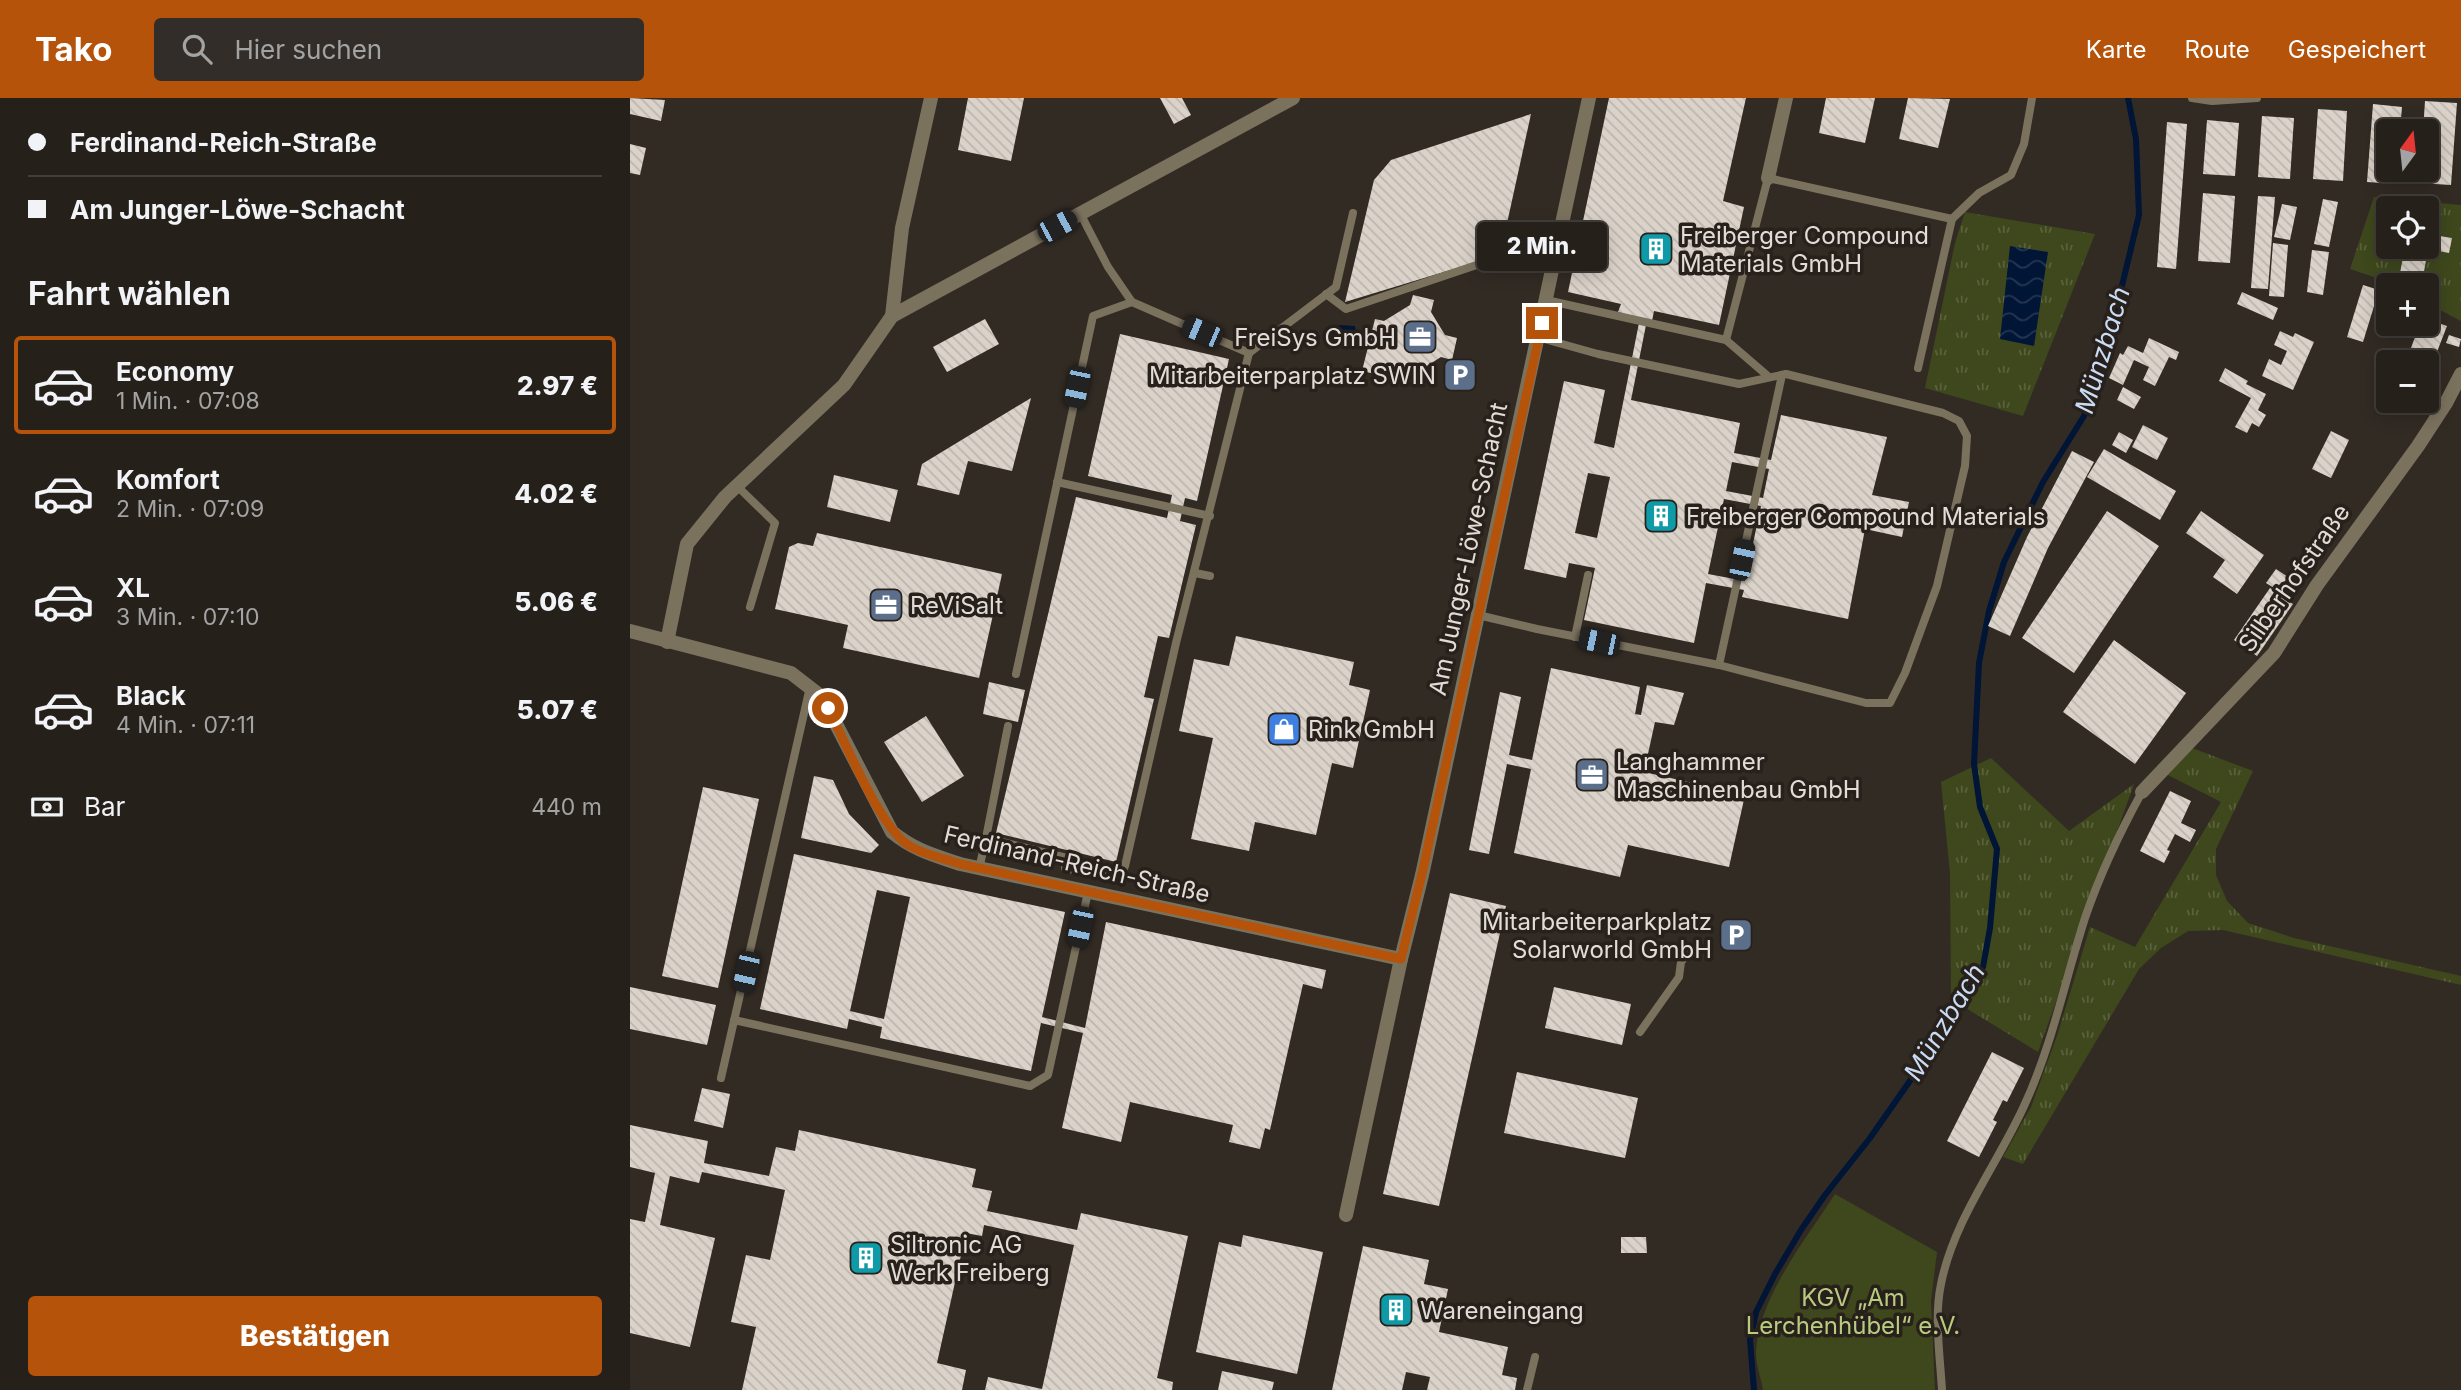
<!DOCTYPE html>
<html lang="de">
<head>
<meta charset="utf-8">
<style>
  body { margin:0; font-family:Inter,sans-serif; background:#322d28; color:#f1f3f6; height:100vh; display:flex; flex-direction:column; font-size:26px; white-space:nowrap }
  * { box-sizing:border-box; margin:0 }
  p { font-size:23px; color:#a4a3a3 }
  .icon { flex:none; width:38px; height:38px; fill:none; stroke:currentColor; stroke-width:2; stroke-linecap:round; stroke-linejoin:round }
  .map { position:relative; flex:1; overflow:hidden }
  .drawer { display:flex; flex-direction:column; background:#26201b; width:630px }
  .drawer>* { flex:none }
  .top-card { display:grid; align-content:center; height:154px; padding:0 28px; background:#26201b }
  .needle { width:46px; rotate:15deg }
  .controls { position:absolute; left:1746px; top:21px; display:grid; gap:14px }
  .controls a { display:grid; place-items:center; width:63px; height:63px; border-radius:7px; background:#26201b; box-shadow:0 4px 18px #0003,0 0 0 2px #423e3a; font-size:35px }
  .end { position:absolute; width:32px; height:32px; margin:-16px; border:9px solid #b45309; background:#fff; box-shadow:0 0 0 4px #fff }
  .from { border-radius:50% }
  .bubble { position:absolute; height:49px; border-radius:7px; background:#26201b; box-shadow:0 4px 18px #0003,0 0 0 2px #423e3a; font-size:23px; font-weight:800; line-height:49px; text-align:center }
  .car { position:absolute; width:21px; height:42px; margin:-21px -10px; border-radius:9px; box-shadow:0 0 5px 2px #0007; background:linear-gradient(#222 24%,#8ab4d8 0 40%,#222 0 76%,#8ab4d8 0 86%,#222 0) }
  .top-card b { display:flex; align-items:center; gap:24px; height:66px; font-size:26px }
  .top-card b+b { border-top:2px solid #423e3a }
  .top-card i { width:18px; height:18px; background:#f1f3f6 }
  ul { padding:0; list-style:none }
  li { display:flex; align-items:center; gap:21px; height:98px; margin:0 14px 10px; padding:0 14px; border:4px solid transparent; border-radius:7px }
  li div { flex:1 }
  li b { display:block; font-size:26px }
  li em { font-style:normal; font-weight:800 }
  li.active { border-color:#b45309 }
  li>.icon { width:63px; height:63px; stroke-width:1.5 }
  h2 { padding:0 28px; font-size:32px; line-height:84px }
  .pay { display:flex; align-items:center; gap:18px; height:77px; padding:0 28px; font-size:26px }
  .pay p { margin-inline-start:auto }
  .cta { display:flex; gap:14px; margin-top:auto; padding:14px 28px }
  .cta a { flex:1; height:80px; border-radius:7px; background:#b45309; color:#fff; font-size:28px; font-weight:800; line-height:80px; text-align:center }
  header { display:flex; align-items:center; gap:42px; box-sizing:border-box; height:98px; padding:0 35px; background:#b45309; color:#fff }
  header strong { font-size:33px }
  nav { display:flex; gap:38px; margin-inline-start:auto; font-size:24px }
  .search { width:490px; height:63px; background:#322d28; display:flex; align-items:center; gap:18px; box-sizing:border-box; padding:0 24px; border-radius:7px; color:#a4a3a3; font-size:26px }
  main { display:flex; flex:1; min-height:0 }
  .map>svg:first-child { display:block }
</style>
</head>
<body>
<header>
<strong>Tako</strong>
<div class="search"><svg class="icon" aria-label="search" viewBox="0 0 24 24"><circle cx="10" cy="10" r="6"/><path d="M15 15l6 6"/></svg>Hier suchen</div>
<nav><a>Karte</a><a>Route</a><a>Gespeichert</a></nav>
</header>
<main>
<section class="drawer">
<div class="top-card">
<b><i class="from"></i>Ferdinand-Reich-Straße</b>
<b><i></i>Am Junger-Löwe-Schacht</b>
</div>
<h2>Fahrt wählen</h2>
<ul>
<li class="active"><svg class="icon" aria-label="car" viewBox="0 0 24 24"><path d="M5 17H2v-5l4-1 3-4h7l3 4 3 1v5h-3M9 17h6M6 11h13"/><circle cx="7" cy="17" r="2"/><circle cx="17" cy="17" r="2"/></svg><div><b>Economy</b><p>1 Min. · 07:08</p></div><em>2.97 €</em></li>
<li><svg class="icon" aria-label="car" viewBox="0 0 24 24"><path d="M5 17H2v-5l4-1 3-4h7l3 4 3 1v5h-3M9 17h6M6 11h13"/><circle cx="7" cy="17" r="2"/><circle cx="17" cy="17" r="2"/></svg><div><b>Komfort</b><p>2 Min. · 07:09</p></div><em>4.02 €</em></li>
<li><svg class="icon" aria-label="car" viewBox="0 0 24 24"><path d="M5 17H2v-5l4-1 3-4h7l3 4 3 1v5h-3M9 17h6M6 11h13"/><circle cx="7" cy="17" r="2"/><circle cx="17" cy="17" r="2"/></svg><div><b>XL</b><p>3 Min. · 07:10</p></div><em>5.06 €</em></li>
<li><svg class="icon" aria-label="car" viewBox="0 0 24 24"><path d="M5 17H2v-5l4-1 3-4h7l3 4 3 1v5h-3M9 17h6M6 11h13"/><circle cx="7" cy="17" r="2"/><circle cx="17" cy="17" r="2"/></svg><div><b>Black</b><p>4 Min. · 07:11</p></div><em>5.07 €</em></li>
</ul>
<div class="pay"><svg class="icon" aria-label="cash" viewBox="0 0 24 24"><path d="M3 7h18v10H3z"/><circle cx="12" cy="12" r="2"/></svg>Bar<p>440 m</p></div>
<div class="cta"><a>Bestätigen</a></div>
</section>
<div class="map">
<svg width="1831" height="1292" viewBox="0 0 1831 1292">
  <defs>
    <pattern id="grass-tufts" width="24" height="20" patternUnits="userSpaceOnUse" patternTransform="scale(1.75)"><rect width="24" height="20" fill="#3e481c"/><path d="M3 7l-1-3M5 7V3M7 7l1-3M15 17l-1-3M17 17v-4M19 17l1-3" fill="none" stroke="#5a623c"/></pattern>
    <pattern id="water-waves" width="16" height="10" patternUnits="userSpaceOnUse" patternTransform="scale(1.75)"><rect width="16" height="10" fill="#011536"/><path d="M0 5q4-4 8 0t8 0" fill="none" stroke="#263652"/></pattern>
    <pattern id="building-back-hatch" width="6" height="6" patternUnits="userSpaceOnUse" patternTransform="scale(1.75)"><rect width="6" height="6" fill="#dbd3ca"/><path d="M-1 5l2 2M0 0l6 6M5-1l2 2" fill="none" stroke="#bdb6ae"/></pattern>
  </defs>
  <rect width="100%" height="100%" fill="#322b24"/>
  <g fill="url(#grass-tufts)" fill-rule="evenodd">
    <path d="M1744,99L1831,107V223L1797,205V187H1768L1720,171ZM1759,110H1797V149H1759Z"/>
    <path d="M1335,114L1465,136L1393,318L1295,290L1325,145Z"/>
    <path d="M1562,650L1623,673L1586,751V777L1597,803L1618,825L1664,840L1831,878V887L1593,832L1558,833L1531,850L1509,871L1393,1066L1373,1059L1401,1009L1427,938L1460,829L1505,849L1591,704L1536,676Z"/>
    <path d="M1361,660L1439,733L1504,686L1408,954L1321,901L1320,775L1311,684Z"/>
  </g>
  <path fill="#3e481c" d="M1205,1096L1307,1154L1301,1203L1305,1292H1133C1131,1280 1126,1267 1126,1255C1127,1201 1177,1140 1205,1096Z"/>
  <g fill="url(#water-waves)">
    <path d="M1380,148L1418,154L1404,248L1370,241Z"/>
    <path d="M709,227L725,228L726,236L723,239H712L703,244L698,243L699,236Z"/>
  </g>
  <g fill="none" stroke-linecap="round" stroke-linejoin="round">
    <path stroke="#011536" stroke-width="6" d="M1124,1292L1120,1242L1126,1214L1145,1176L1171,1132L1195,1097L1240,1040L1303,950L1353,869L1360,830L1367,751L1350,709L1344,666L1349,565L1359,513L1374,464L1413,384L1454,318L1478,246L1509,117L1506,41L1498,0"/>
  </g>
  <g fill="url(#building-back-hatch)" fill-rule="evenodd">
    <path d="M0,0L35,2L31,23L0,16Z"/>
    <path d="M338,0H394L381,63L328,52Z"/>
    <path d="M530,0H552L561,17L544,26Z"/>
    <path d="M979,0H1116L1093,103L1114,109L1089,227L1024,213L1022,223L1017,222L1001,302L1110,325L1104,355L1141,362L1151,317L1257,339L1242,397L1279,404L1272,439L1235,431L1218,521L1112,499L1114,492L1076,485L1064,545L954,522L965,470L939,465L936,480L894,471L934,283L975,292L964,345L984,350L1010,220L988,214L991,206L938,194ZM1102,364L1139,371L1133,400L1096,393ZM958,375L980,379L967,440L945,435ZM1094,401L1131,408L1115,483L1078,476Z"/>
    <path d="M1196,0H1245L1235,45L1189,35Z"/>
    <path d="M1278,0L1320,1L1308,50L1269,41Z"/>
    <path d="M1795,3L1827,5L1821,87L1789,85L1790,72H1797V33H1793Z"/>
    <path d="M1743,6L1772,9L1770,33H1759V72H1768L1767,86L1737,84Z"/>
    <path d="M1688,11L1717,13L1713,83L1683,81Z"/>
    <path d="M901,16L872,148L863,159L715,204L744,82L761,62Z"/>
    <path d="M1632,18L1664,20L1660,81L1628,79Z"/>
    <path d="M1577,22L1609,25L1605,78L1573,76Z"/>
    <path d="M1537,24L1557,26L1546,171L1527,169Z"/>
    <path d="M0,46L16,50L10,77L0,75Z"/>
    <path d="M1573,95L1605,98L1600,165L1568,163Z"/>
    <path d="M1628,98L1645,99L1638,191L1621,190Z"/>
    <path d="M1693,101L1708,104L1699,149L1684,146Z"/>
    <path d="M1652,106L1667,109L1660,142L1644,139Z"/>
    <path d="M1797,136L1822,140L1819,155L1798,151L1793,179L1770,175L1775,149H1797Z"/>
    <path d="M1643,145L1658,147L1654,199L1639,198Z"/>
    <path d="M1682,152L1699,154L1693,197L1677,194Z"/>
    <path d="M1733,187L1749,192L1733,244L1717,239Z"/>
    <path d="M1612,194L1648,210L1643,222L1607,206Z"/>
    <path d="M783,197L804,202L801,214L815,237L827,240L822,262L811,259L787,274L785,285L732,273L745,221L754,223L780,207Z"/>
    <path d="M355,221L369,246L317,274L303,249Z"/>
    <path d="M1797,221L1817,228L1800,272L1797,271V264L1776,263L1790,226H1797Z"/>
    <path d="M1650,233L1663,239L1665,235L1684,244L1663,292L1632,278L1639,261L1651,267L1657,253L1644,247Z"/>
    <path d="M490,236L599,261L567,403L555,400L550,423L566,427L539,540L528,538L514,599L524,601L486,764L366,735L446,399L537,420L542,397L458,378Z"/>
    <path d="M1819,237L1831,241L1829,249L1816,245Z"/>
    <path d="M1519,240L1549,254L1546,262L1539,259L1525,288L1513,282L1519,269L1504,262L1493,287L1479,280L1490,255L1493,257L1498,248L1513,255Z"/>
    <path d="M1595,270L1618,283L1616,286L1636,296L1628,312L1636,317L1629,329L1622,325L1617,335L1605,329L1621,300L1589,283Z"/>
    <path d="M1797,275L1806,277L1798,301H1797Z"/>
    <path d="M1493,289L1511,299L1504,311L1487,302Z"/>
    <path d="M401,300L382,373L338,363L329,397L287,387L292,366Z"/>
    <path d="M1513,327L1538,340L1527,362L1502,349Z"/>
    <path d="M1701,333L1719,342L1701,380L1682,371Z"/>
    <path d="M1489,334L1503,342L1496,355L1482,347Z"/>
    <path d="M1474,351L1546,393L1530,422L1457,379Z"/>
    <path d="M1442,353L1464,364L1418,450L1380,538L1358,528L1397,439Z"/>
    <path d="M204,377L268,392L260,424L197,409Z"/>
    <path d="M1477,413L1529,448L1444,575L1392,540Z"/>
    <path d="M1571,413L1634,457L1607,496L1583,479L1595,462L1556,435Z"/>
    <path d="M187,435L372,476L349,580L213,550L218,527L145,511L159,449L168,445L183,448Z"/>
    <path d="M1646,471L1658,479L1649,493L1636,485Z"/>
    <path d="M1640,490L1663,506L1627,558L1604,542Z"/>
    <path d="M606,538L724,564L719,587L740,592L723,670L702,665L686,737L625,724L619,753L561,741L583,640L549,633L564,561L599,568Z"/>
    <path d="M1484,542L1556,595L1505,666L1433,614Z"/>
    <path d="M921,570L1010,589L1005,616L1011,617L1017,587L1054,595L1044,627L1025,624L1014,674L1115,697L1099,769L998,747L990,779L884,755L901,671L877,666L859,756L839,752L870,594L891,599L879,657L902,662Z"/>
    <path d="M359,584L395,592L388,624L353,616Z"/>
    <path d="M296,618L334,678L292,704L254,644Z"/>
    <path d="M184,678L203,682L219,716L249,747L241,755L171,740Z"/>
    <path d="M73,689L129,701L88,890L32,878Z"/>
    <path d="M1540,693L1561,703L1551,725L1566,732L1560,744L1545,736L1537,752L1540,753L1534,765L1510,753Z"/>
    <path d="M164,756L435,814L412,919L455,930L476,824L696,872L692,891L673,886L640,1032L635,1030L630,1051L599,1044L603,1027L500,1004L491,1044L432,1030L453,935L411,925L401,973L250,940L252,929L219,921L217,931L130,911ZM247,792L280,799L254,921L220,913Z"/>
    <path d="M820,795L876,808L809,1108L753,1096Z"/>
    <path d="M0,889L86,907L77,947L0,931Z"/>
    <path d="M924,889L1001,906L992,947L915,930Z"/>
    <path d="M1362,954L1394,970L1377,1004L1373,1002L1363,1022L1367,1024L1349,1059L1317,1043Z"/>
    <path d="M887,974L1008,1000L995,1060L874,1035Z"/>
    <path d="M72,990L100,996L93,1030L64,1023Z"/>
    <path d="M0,1027L78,1043L74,1065L139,1078L146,1049L165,1053L169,1032L346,1071L342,1089L362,1093L357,1113L447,1132L451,1115L558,1138L527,1280L543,1284L542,1292H355L358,1279L412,1291L444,1147L354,1127L352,1138L336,1135L307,1265L336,1272L332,1292H112L126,1229L101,1224L116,1157L140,1162L155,1092L72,1074L69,1085L40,1078L30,1127L85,1140L60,1249L0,1235V1121L15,1124L25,1075L0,1069Z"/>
    <path d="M613,1137L693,1154L667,1276L566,1254L589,1144L611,1149Z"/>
    <path d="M991,1139H1016L1017,1155H991Z"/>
    <path d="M733,1148L799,1162L794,1186L818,1191L809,1234L878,1249L872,1277L887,1280L885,1292H797L800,1279L776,1274L772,1292H702Z"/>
    <path d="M592,1273L644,1284L642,1292H588Z"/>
  </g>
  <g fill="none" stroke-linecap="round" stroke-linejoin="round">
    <g stroke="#7b725e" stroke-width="8">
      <path d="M1562,0L1582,3L1627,0"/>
      <path d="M696,196L716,211L900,149L926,154"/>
      <path d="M916,202L1096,242L1138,80L1322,121"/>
      <path d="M1096,242L1139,279"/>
      <path d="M619,255L706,189L723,115"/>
      <path d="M1288,270L1322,121L1349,95L1381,77L1394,46L1402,0"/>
      <path d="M427,384L580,418"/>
      <path d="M107,388L145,425L120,509"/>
      <path d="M565,475L580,478"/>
      <path d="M848,517L907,531L1089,567L1236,605H1260L1275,575L1307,488L1335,368L1337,338L1329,323L1313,315L1156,276L1109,286L968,256L907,239"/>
      <path d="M945,539L958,477"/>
      <path d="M1089,567L1152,277"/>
      <path d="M386,576L463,218L502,204"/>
      <path d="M378,628L356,740L437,760L435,770L489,781L495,768L546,545L619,255L502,204L478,169L450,115"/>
      <path d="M349,771L356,740"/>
      <path d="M104,922L400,988L418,977L458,794"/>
      <path d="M1010,934L1049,879L1051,864L1058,855"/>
      <path d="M91,980L180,589"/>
      <path d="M897,1292L905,1259"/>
      <path d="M1312,1292C1310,1258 1304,1219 1311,1186C1324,1121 1367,1067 1394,1008C1422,948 1435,882 1455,820C1470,776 1490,734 1512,694"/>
    </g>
    <g stroke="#7b725e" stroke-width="14">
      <path d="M1138,80L1156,0"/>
      <path d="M262,218L272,130L301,0"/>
      <path d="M0,533L161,575L192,599L262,734C284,752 303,757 330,766L771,861"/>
      <path d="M37,544L57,446L95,399L214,287L262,218L663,0"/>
      <path d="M1512,694L1644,555L1687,487L1788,348L1816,305L1831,276"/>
      <path d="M716,1117L771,861L792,777L959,0"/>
    </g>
  </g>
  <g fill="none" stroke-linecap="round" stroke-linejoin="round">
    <path stroke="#b45309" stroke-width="9" d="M198,610C215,643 250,731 280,748C295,757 313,760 330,766L771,861L792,776L912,225"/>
  </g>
  <defs>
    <symbol id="building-square" viewBox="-11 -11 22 22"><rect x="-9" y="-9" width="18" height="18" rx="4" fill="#0f9aa8" stroke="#28211b"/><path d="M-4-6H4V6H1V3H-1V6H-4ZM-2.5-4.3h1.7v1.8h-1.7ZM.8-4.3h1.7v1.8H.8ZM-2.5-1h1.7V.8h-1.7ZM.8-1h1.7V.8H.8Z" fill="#fff"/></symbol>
    <symbol id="office-square" viewBox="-11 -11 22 22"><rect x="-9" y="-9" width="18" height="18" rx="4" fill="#5c6f8a" stroke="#28211b"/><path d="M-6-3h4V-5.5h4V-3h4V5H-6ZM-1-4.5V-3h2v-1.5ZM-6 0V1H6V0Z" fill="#fff"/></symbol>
    <symbol id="parking-square" viewBox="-11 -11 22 22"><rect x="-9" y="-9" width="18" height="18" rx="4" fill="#5c6f8a" stroke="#28211b"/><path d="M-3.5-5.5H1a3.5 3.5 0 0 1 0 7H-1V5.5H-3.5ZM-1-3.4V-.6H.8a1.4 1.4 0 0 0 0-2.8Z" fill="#fff"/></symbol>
    <symbol id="shop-square" viewBox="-11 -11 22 22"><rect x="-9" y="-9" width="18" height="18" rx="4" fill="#3f7fe0" stroke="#28211b"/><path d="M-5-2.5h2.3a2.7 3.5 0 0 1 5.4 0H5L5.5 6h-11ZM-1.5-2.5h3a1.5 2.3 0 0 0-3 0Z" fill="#fff"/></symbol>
  </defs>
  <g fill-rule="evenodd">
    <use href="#building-square" x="1007" y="132" width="38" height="38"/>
    <use href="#office-square" x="771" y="220" width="38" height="38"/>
    <use href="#parking-square" x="811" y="258" width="38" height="38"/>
    <use href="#building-square" x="1012" y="399" width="38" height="38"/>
    <use href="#office-square" x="237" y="488" width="38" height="38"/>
    <use href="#shop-square" x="635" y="612" width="38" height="38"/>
    <use href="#office-square" x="943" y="658" width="38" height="38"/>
    <use href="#parking-square" x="1087" y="818" width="38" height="38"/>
    <use href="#building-square" x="217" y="1141" width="38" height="38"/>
    <use href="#building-square" x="747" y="1193" width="38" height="38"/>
  </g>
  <g text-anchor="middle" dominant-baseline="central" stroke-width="7" stroke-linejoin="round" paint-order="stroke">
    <g font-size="24" fill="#e1dcd7" stroke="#28211b" text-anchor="start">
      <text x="1050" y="137">Freiberger Compound<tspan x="1050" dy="28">Materials GmbH</tspan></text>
      <text x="766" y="239" text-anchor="end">FreiSys GmbH</text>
      <text x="806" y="277" text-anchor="end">Mitarbeiterparplatz SWIN</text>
      <text x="1056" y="418">Freiberger Compound Materials</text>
      <text x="280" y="507">ReViSalt</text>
      <text x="678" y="631">Rink GmbH</text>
      <text x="986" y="663">Langhammer<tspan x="986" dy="28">Maschinenbau GmbH</tspan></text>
      <text x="1082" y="823" text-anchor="end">Mitarbeiterparkplatz<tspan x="1082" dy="28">Solarworld GmbH</tspan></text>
      <text x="260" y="1146">Siltronic AG<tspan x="260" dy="28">Werk Freiberg</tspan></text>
      <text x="790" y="1212">Wareneingang</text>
    </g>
    <g font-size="24" fill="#e1dcd7" stroke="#28211b">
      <text transform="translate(838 451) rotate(-78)">Am Junger-Löwe-Schacht</text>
      <text transform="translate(1664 480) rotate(-55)">Silberhofstraße</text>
      <text transform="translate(447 766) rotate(13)">Ferdinand-Reich-Straße</text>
    </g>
    <g font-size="24" fill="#b8cb7f" stroke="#28211b">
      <text x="1223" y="1199">KGV „Am<tspan x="1223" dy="28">Lerchenhübel“ e.V.</tspan></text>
    </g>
    <g font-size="26" font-style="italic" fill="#cadcf5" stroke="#28211b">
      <text transform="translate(1472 252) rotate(-73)">Münzbach</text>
      <text transform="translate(1314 924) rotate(-59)">Münzbach</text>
    </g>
  </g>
</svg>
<div class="controls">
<a><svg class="needle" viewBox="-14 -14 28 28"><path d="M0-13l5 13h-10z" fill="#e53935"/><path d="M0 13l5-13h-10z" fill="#a4a3a3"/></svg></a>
<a><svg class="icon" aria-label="locate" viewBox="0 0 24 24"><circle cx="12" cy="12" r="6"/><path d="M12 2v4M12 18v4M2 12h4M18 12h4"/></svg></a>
<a>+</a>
<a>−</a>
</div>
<i class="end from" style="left:198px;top:610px"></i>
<i class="end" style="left:912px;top:225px"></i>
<div class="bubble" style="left:847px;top:124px;width:130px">2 Min.</div>
<i class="car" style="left:427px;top:128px;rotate:62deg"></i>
<i class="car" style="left:572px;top:234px;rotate:293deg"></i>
<i class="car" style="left:447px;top:289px;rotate:192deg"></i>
<i class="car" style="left:1112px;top:462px;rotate:12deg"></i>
<i class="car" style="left:969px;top:544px;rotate:282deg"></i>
<i class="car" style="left:450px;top:829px;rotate:192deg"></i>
<i class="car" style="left:116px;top:874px;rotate:193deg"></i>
</div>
</main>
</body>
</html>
